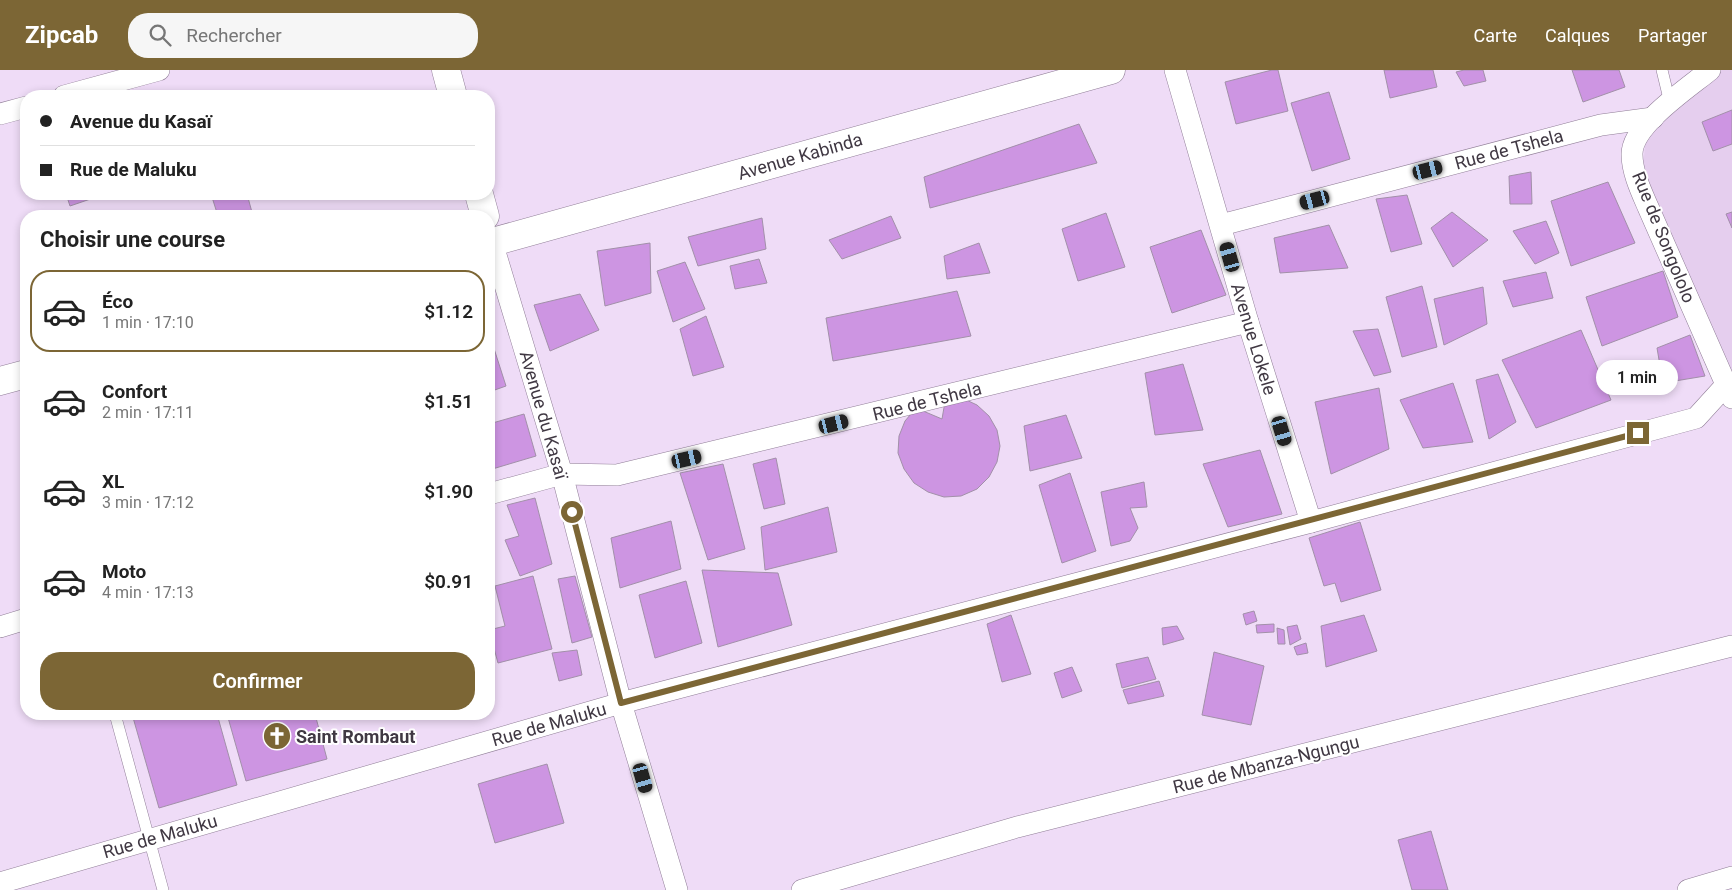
<!DOCTYPE html>
<html lang="fr">
<head>
<meta charset="utf-8">
<style>
  body { margin:0; font-family:Roboto,sans-serif; background:#f6f6f6; color:#222; height:100vh; display:flex; flex-direction:column; font-size:19px; white-space:nowrap }
  * { box-sizing:border-box; margin:0 }
  p { font-size:16px; color:#767676 }
  .icon { flex:none; width:28px; height:28px; fill:none; stroke:currentColor; stroke-width:2; stroke-linecap:round; stroke-linejoin:round }
  .map { position:relative; flex:1; overflow:hidden }
  .sheet { position:absolute; left:20px; top:140px; width:475px; height:510px; display:flex; flex-direction:column; background:#fff; border-radius:20px; box-shadow:0 2px 8px #0003 }
  .sheet>* { flex:none }
  .top-card { position:absolute; left:20px; top:20px; width:475px; height:110px; border-radius:20px; box-shadow:0 2px 8px #0003; display:grid; align-content:center; height:110px; padding:0 20px; background:#fff }
  .end { position:absolute; width:22px; height:22px; margin:-11px; border:6px solid #7c6635; background:#fff; box-shadow:0 0 0 2px #fff }
  .from { border-radius:50% }
  .bubble { position:absolute; height:35px; border-radius:18px; background:#fff; box-shadow:0 2px 8px #0003; font-size:16px; font-weight:600; line-height:35px; text-align:center }
  .car { position:absolute; width:15px; height:30px; margin:-15px -8px; border-radius:6px; box-shadow:0 0 4px 1px #0007; background:linear-gradient(#222 24%,#8ab4d8 0 40%,#222 0 76%,#8ab4d8 0 86%,#222 0) }
  .top-card b { display:flex; align-items:center; gap:18px; height:48px; font-size:19px }
  .top-card b+b { border-top:1px solid #e0e0e0 }
  .top-card i { width:12px; height:12px; background:#222 }
  ul { padding:0; list-style:none }
  li { display:flex; align-items:center; gap:15px; height:82px; margin:0 10px 8px; padding:0 10px; border:2px solid transparent; border-radius:20px }
  li div { flex:1 }
  li b { display:block; font-size:19px }
  li em { font-style:normal; font-weight:600 }
  li.selected { border-color:#7c6635 }
  li>.icon { width:45px; height:45px; stroke-width:1.5 }
  h2 { padding:0 20px; font-size:22px; line-height:60px }
  .cta { display:flex; gap:10px; margin-top:auto; padding:10px 20px }
  .cta a { flex:1; height:58px; border-radius:20px; background:#7c6635; color:#fff; font-size:20px; font-weight:600; line-height:58px; text-align:center }
  header { display:flex; align-items:center; gap:30px; box-sizing:border-box; height:70px; padding:0 25px; background:#7c6635; color:#fff }
  header strong { font-size:24px }
  nav { display:flex; gap:28px; margin-inline-start:auto; font-size:18px }
  .search { width:350px; height:45px; background:#f6f6f6; display:flex; align-items:center; gap:12px; box-sizing:border-box; padding:0 18px; border-radius:20px; color:#767676; font-size:19px }
  .map>svg:first-child { display:block }
</style>
</head>
<body>
<header>
<strong>Zipcab</strong>
<div class="search"><svg class="icon" aria-label="search" viewBox="0 0 24 24"><circle cx="10" cy="10" r="6"/><path d="M15 15l6 6"/></svg>Rechercher</div>
<nav><a>Carte</a><a>Calques</a><a>Partager</a></nav>
</header>
<div class="map">
<svg width="1732" height="820" viewBox="0 0 1732 820">
  <rect width="100%" height="100%" fill="#efdcf7"/>
  <path fill="#e5ceee" d="M1720,0H1732V312L1653,127L1643,97L1645,76L1653,59Z"/>
  <g fill="#cd95e2" stroke="#a290a9">
    <path d="M1272,0H1278L1288,41L1236,54L1225,12Z"/>
    <path d="M1384,0H1433L1437,17L1390,28Z"/>
    <path d="M1464,0H1483L1486,11L1464,16L1456,2Z"/>
    <path d="M1572,0H1619L1625,17L1583,32Z"/>
    <path d="M1329,22L1350,89L1312,101L1291,33Z"/>
    <path d="M1732,40V74L1713,81L1702,52Z"/>
    <path d="M1079,54L1097,93L930,138L924,107Z"/>
    <path d="M1531,102L1532,134H1510L1509,106Z"/>
    <path d="M1608,112L1635,173L1571,196L1551,131Z"/>
    <path d="M66,124H105L70,136Z"/>
    <path d="M211,124H247L253,146H218Z"/>
    <path d="M1407,125L1422,174L1391,182L1376,129Z"/>
    <path d="M1452,142L1488,170L1453,197L1431,158Z"/>
    <path d="M1732,142V158L1726,144Z"/>
    <path d="M1106,143L1125,197L1078,211L1062,159Z"/>
    <path d="M891,146L901,168L842,189L829,170Z"/>
    <path d="M762,148L766,179L698,196L688,167Z"/>
    <path d="M1546,151L1559,183L1535,194L1513,161Z"/>
    <path d="M1329,155L1348,198L1280,203L1274,168Z"/>
    <path d="M1201,160L1226,225L1172,243L1150,177Z"/>
    <path d="M650,173L651,223L605,236L597,181Z"/>
    <path d="M979,173L990,203L947,209L944,186Z"/>
    <path d="M759,189L767,213L735,219L730,196Z"/>
    <path d="M685,192L705,239L673,252L657,201Z"/>
    <path d="M1663,201L1678,247L1602,276L1586,227Z"/>
    <path d="M1546,202L1553,228L1513,237L1503,211Z"/>
    <path d="M1422,216L1437,277L1402,287L1386,227Z"/>
    <path d="M1483,217L1487,254L1444,275L1434,229Z"/>
    <path d="M957,221L971,266L833,291L826,248Z"/>
    <path d="M580,224L599,260L550,281L534,235Z"/>
    <path d="M706,246L724,297L693,306L680,259Z"/>
    <path d="M1378,259L1391,302L1374,306L1353,261Z"/>
    <path d="M1581,260L1611,330L1536,358L1502,290Z"/>
    <path d="M489,263L506,316L489,322Z"/>
    <path d="M1690,265L1705,306L1663,313L1657,278Z"/>
    <path d="M1183,294L1203,360L1155,365L1145,303Z"/>
    <path d="M1498,304L1516,352L1489,369L1476,310Z"/>
    <path d="M1453,313L1473,372L1423,378L1400,330Z"/>
    <path d="M1379,318L1389,379L1331,404L1315,332Z"/>
    <path d="M946,326L962,328L977,335L989,346L997,360L1000,376L997,392L989,407L977,419L961,426L944,427L928,422L914,413L904,399L898,383L899,366L905,351L916,338L942,349Z"/>
    <path d="M524,344L536,386L489,400V354Z"/>
    <path d="M1066,345L1082,388L1030,401L1024,356Z"/>
    <path d="M1260,380L1282,444L1228,457L1203,394Z"/>
    <path d="M776,388L785,434L764,439L753,394Z"/>
    <path d="M723,394L745,479L708,490L680,403Z"/>
    <path d="M1070,403L1096,481L1062,493L1039,415Z"/>
    <path d="M1144,412L1147,437L1130,438L1138,458L1130,471L1111,476L1101,422Z"/>
    <path d="M535,428L552,494L520,506L505,470L519,466L507,435Z"/>
    <path d="M828,437L837,482L765,500L761,457Z"/>
    <path d="M671,451L681,499L620,518L611,468Z"/>
    <path d="M1360,452L1381,520L1341,532L1335,513L1324,516L1309,468Z"/>
    <path d="M702,500L778,503L792,555L718,577Z"/>
    <path d="M533,506L552,579L498,593L489,560L505,556L495,516Z"/>
    <path d="M575,506L592,567L572,573L558,509Z"/>
    <path d="M686,511L702,573L655,588L639,525Z"/>
    <path d="M1254,541L1257,551L1246,555L1243,544Z"/>
    <path d="M1011,545L1031,604L1002,612L987,554Z"/>
    <path d="M1364,545L1377,581L1326,597L1321,556Z"/>
    <path d="M1274,554V562L1257,563L1256,555Z"/>
    <path d="M1297,555L1301,569L1290,575L1287,557Z"/>
    <path d="M1177,556L1184,569L1163,575L1162,558Z"/>
    <path d="M1277,558L1284,560L1285,574H1278Z"/>
    <path d="M1306,573L1308,583L1297,585L1294,577Z"/>
    <path d="M577,580L582,605L559,611L552,583Z"/>
    <path d="M1214,582L1264,596L1251,655L1202,645Z"/>
    <path d="M1148,587L1156,609L1122,618L1116,594Z"/>
    <path d="M1072,597L1082,621L1062,628L1054,603Z"/>
    <path d="M1159,611L1164,626L1128,634L1123,620Z"/>
    <path d="M132,644H217L237,715L159,738Z"/>
    <path d="M227,644H315L327,689L246,711Z"/>
    <path d="M547,694L564,753L495,773L478,714Z"/>
    <path d="M1431,761L1448,820H1412L1398,770Z"/>
  </g>
  <g fill="none" stroke-linecap="round" stroke-linejoin="round">
    <defs>
      <g id="service">
        <path d="M1662,0L1670,33"/>
        <path d="M115,644L163,820"/>
      </g>
      <g id="minor">
        <path d="M1175,0L1248,252L1311,452"/>
        <path d="M1710,0C1688,18 1632,55 1632,84C1632,102 1641,121 1648,137L1732,328"/>
        <path d="M64,26L159,0"/>
        <path d="M0,44L26,37"/>
        <path d="M1221,155L1601,55L1653,48"/>
        <path d="M492,172L562,404L621,633L677,820"/>
        <path d="M489,424L562,404L617,405L1248,252"/>
        <path d="M0,557L26,549"/>
        <path d="M0,813L621,633L1311,452L1696,348L1726,315"/>
        <path d="M802,820L1017,757L1732,576"/>
        <path d="M1688,820L1732,807"/>
      </g>
      <g id="tertiary">
        <path d="M446,0L453,26"/>
        <path d="M479,124L485,146"/>
        <path d="M489,173L1111,0"/>
        <path d="M0,311L26,304"/>
      </g>
    </defs>
    <use href="#service" stroke="#907e97" stroke-width="12"/>
    <use href="#minor" stroke="#907e97" stroke-width="22"/>
    <use href="#tertiary" stroke="#907e97" stroke-width="29"/>
    <use href="#service" stroke="#fff" stroke-width="11"/>
    <use href="#minor" stroke="#fff" stroke-width="21"/>
    <use href="#tertiary" stroke="#fff" stroke-width="28"/>
  </g>
  <g fill="none" stroke-linecap="round" stroke-linejoin="round">
    <path stroke="#7c6635" stroke-width="6" d="M572,442L621,633L1638,363"/>
  </g>
  <defs>
    <symbol id="church-disc" viewBox="-11 -11 22 22"><circle r="9.5" fill="#7c6635" stroke="#fff"/><path d="M-1.2-6h2.4v3.5h3.3v2.4h-3.3V6h-2.4V-.1h-3.3v-2.4h3.3Z" fill="#fff"/></symbol>
  </defs>
  <g fill-rule="evenodd">
    <use href="#church-disc" x="261" y="650" width="32" height="32"/>
  </g>
  <g text-anchor="middle" dominant-baseline="central" stroke-width="4" stroke-linejoin="round" paint-order="stroke">
    <g font-size="18" fill="#403843" stroke="#fff">
      <text transform="translate(1509 79) rotate(-15)">Rue de Tshela</text>
      <text transform="translate(800 86) rotate(-16)">Avenue Kabinda</text>
      <text transform="translate(1664 167) rotate(68)">Rue de Songololo</text>
      <text transform="translate(1254 269) rotate(73)">Avenue Lokele</text>
      <text transform="translate(927 331) rotate(-14)">Rue de Tshela</text>
      <text transform="translate(544 345) rotate(74)">Avenue du Kasaï</text>
      <text transform="translate(549 654) rotate(-16)">Rue de Maluku</text>
      <text transform="translate(1266 694) rotate(-14)">Rue de Mbanza-Ngungu</text>
      <text transform="translate(160 766) rotate(-16)">Rue de Maluku</text>
    </g>
    <g font-size="18" font-weight="bold" fill="#403843" stroke="#fff" text-anchor="start">
      <text x="296" y="666">Saint Rombaut</text>
    </g>
  </g>
</svg>
<i class="end from" style="left:572px;top:442px"></i>
<i class="end" style="left:1638px;top:363px"></i>
<div class="bubble" style="left:1596px;top:290px;width:82px">1 min</div>
<i class="car" style="left:1428px;top:100px;rotate:76deg"></i>
<i class="car" style="left:1315px;top:130px;rotate:255deg"></i>
<i class="car" style="left:1230px;top:187px;rotate:344deg"></i>
<i class="car" style="left:834px;top:354px;rotate:76deg"></i>
<i class="car" style="left:1282px;top:361px;rotate:163deg"></i>
<i class="car" style="left:687px;top:389px;rotate:77deg"></i>
<i class="car" style="left:643px;top:708px;rotate:164deg"></i>
<div class="top-card">
<b><i class="from"></i>Avenue du Kasaï</b>
<b><i></i>Rue de Maluku</b>
</div>
<section class="sheet">
<h2>Choisir une course</h2>
<ul>
<li class="selected"><svg class="icon" aria-label="car" viewBox="0 0 24 24"><path d="M5 17H2v-5l4-1 3-4h7l3 4 3 1v5h-3M9 17h6M6 11h13"/><circle cx="7" cy="17" r="2"/><circle cx="17" cy="17" r="2"/></svg><div><b>Éco</b><p>1 min · 17:10</p></div><em>$1.12</em></li>
<li><svg class="icon" aria-label="car" viewBox="0 0 24 24"><path d="M5 17H2v-5l4-1 3-4h7l3 4 3 1v5h-3M9 17h6M6 11h13"/><circle cx="7" cy="17" r="2"/><circle cx="17" cy="17" r="2"/></svg><div><b>Confort</b><p>2 min · 17:11</p></div><em>$1.51</em></li>
<li><svg class="icon" aria-label="car" viewBox="0 0 24 24"><path d="M5 17H2v-5l4-1 3-4h7l3 4 3 1v5h-3M9 17h6M6 11h13"/><circle cx="7" cy="17" r="2"/><circle cx="17" cy="17" r="2"/></svg><div><b>XL</b><p>3 min · 17:12</p></div><em>$1.90</em></li>
<li><svg class="icon" aria-label="car" viewBox="0 0 24 24"><path d="M5 17H2v-5l4-1 3-4h7l3 4 3 1v5h-3M9 17h6M6 11h13"/><circle cx="7" cy="17" r="2"/><circle cx="17" cy="17" r="2"/></svg><div><b>Moto</b><p>4 min · 17:13</p></div><em>$0.91</em></li>
</ul>
<div class="cta"><a>Confirmer</a></div>
</section>
</div>
</body>
</html>
